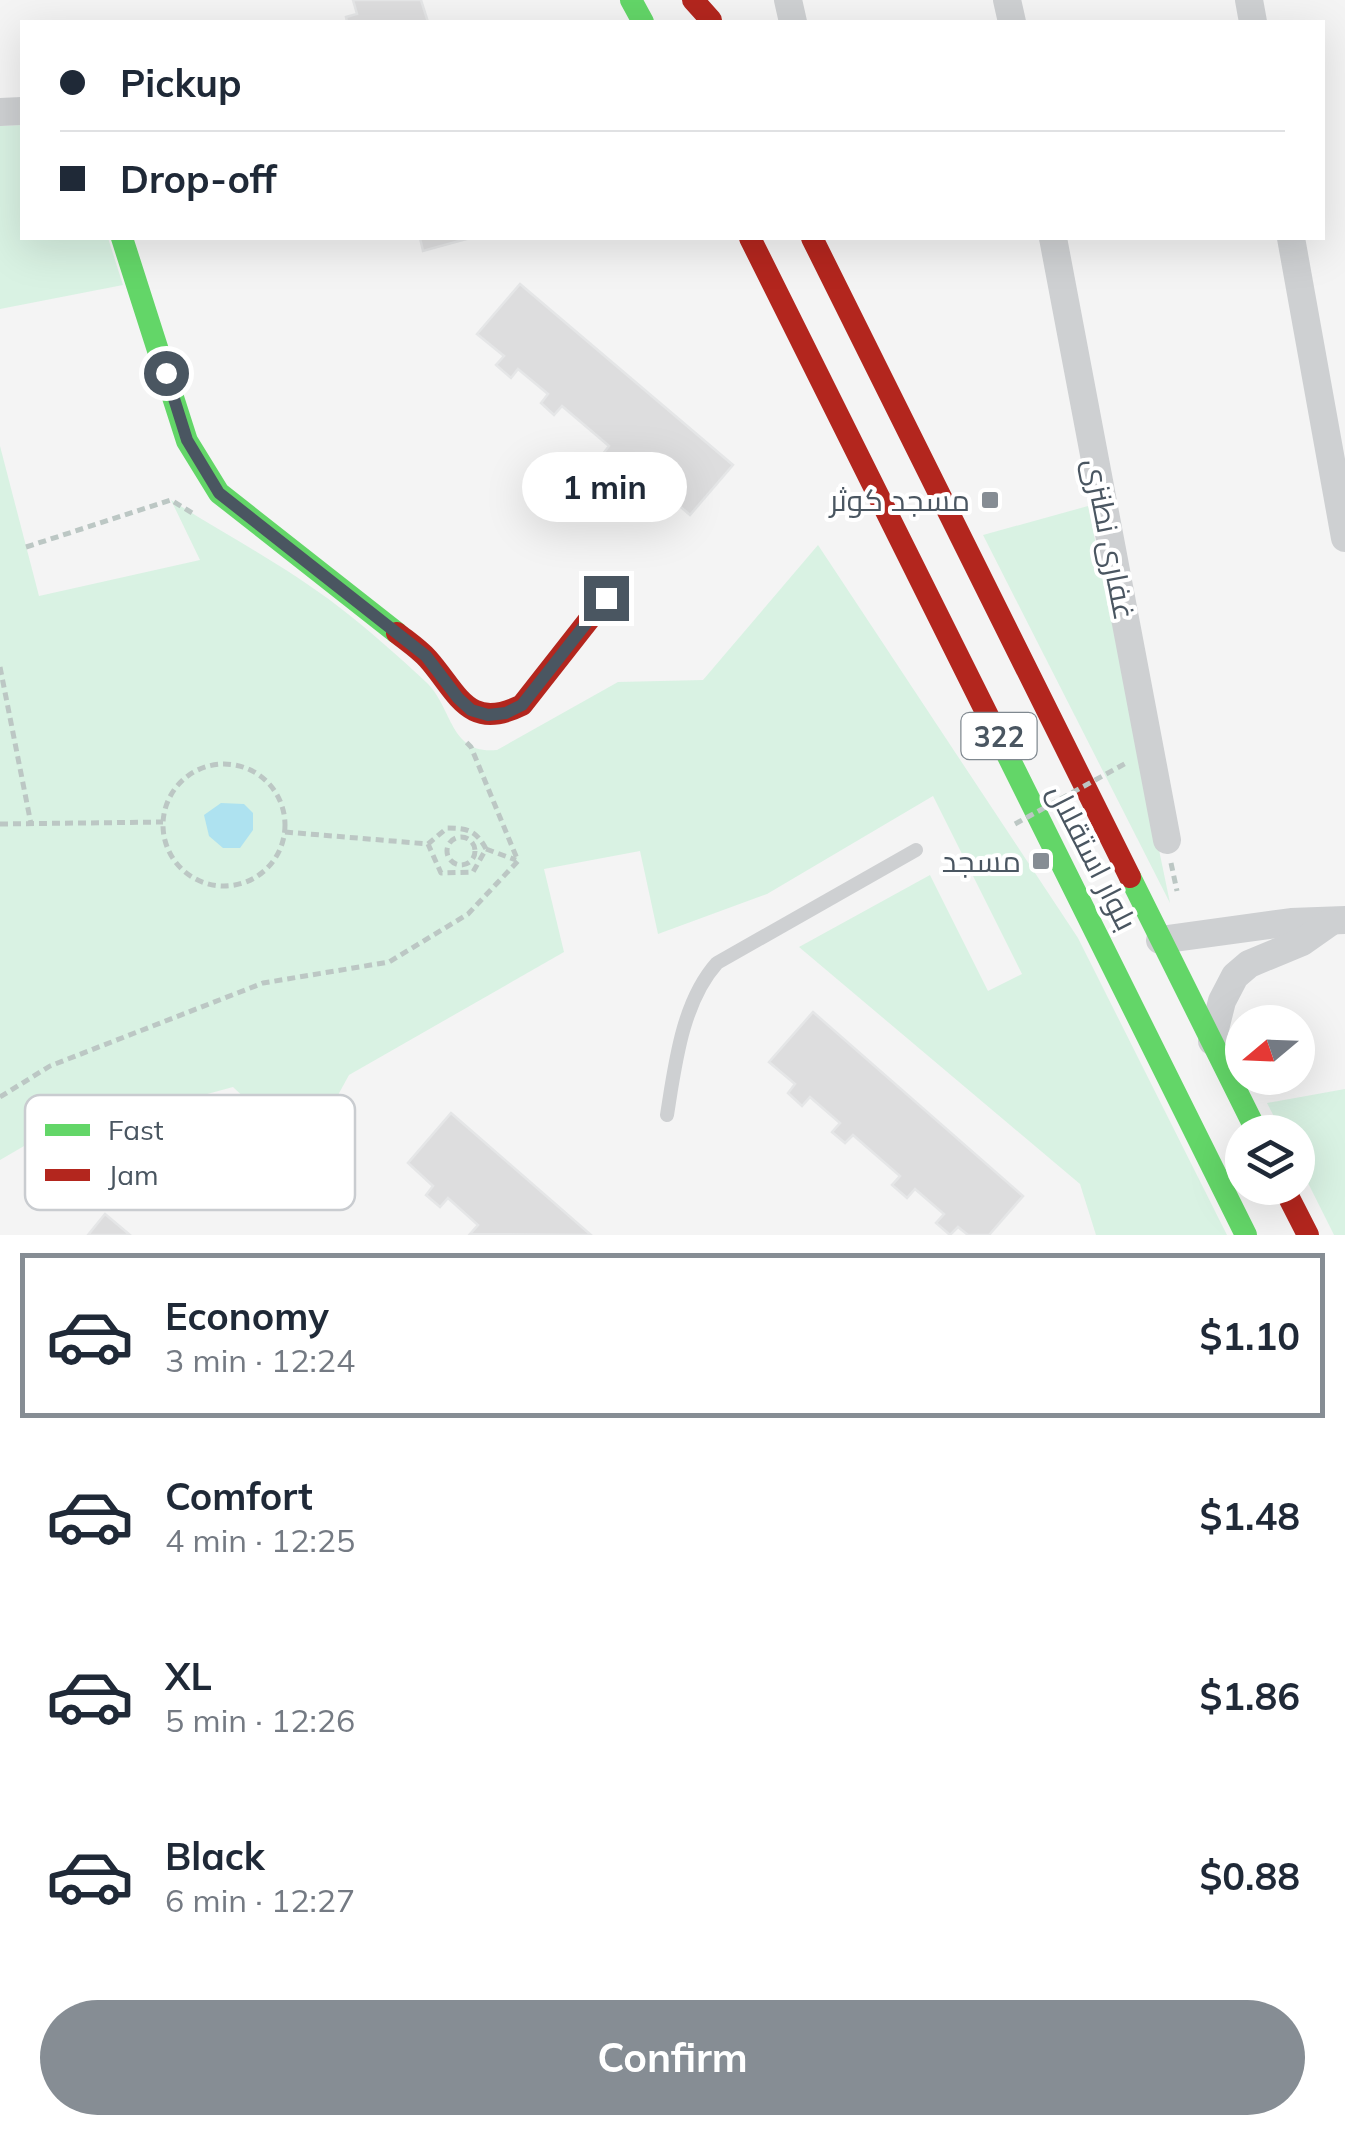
<!DOCTYPE html>
<html lang="en">
<head>
<meta charset="utf-8">
<style>
  body { margin:0; font-family:Mulish,Cairo,sans-serif; background:#f2f2f3; color:#1f2937; height:100vh; display:flex; flex-direction:column; font-size:38px; white-space:nowrap }
  * { box-sizing:border-box; margin:0 }
  p { font-size:32px; color:#747a83 }
  .icon { flex:none; width:55px; height:55px; fill:none; stroke:currentColor; stroke-width:2; stroke-linecap:round; stroke-linejoin:round }
  .map { position:relative; height:1235px; overflow:hidden }
  .details { display:flex; flex-direction:column; background:#fff; flex:1 }
  .details>* { flex:none }
  .banner { position:absolute; left:20px; top:20px; width:1305px; height:220px; border-radius:0px; box-shadow:0 10px 40px #0002; display:grid; align-content:center; height:220px; padding:0 40px; background:#fff }
  .needle { width:65px; rotate:251deg }
  .tools { position:absolute; left:1225px; top:1005px; display:grid; gap:20px }
  .tools a { display:grid; place-items:center; width:90px; height:90px; border-radius:50%; background:#fff; box-shadow:0 10px 40px #0002; font-size:50px }
  .end { position:absolute; width:45px; height:45px; margin:-22px; border:12px solid #4a5661; background:#fff; box-shadow:0 0 0 5px #fff }
  .from { border-radius:50% }
  .bubble { position:absolute; height:70px; border-radius:35px; background:#fff; box-shadow:0 10px 40px #0002; font-size:32px; font-weight:700; line-height:70px; text-align:center }
  .banner b { display:flex; align-items:center; gap:35px; height:95px; font-size:38px }
  .banner b+b { border-top:2px solid #e0e1e3 }
  .banner i { width:25px; height:25px; background:#1f2937 }
  ul { padding:18px 0 0; list-style:none }
  li { display:flex; align-items:center; gap:30px; height:165px; margin:0 20px 15px; padding:0 20px; border:5px solid transparent; border-radius:0px }
  li div { flex:1 }
  li b { display:block; font-size:38px }
  li em { font-style:normal; font-weight:700 }
  li.current { border-color:#868d94 }
  li>.icon { width:90px; height:90px; stroke-width:1.5 }
  .cta { display:flex; gap:20px; margin-top:auto; padding:20px 40px }
  .cta a { flex:1; height:115px; border-radius:60px; background:#868d94; color:#fff; font-size:40px; font-weight:700; line-height:115px; text-align:center }
  .map>svg:first-child { display:block }
</style>
</head>
<body>
<div class="map">
<svg width="1345" height="1235" viewBox="0 0 1345 1235">
  <rect width="100%" height="100%" fill="#f4f4f4"/>
  <g fill="#d9f2e3">
    <path d="M22,125V238H108L123,285L0,309V126Z"/>
    <path d="M0,446L39,596L200,560L171,500C226,535 287,567 339,607C369,630 398,656 426,682C453,707 449,755 497,750L618,682L703,680L818,545L1078,938L1227,1235H1096L1080,1184L799,947L930,875L988,991L1022,974L933,796L767,894L658,934L640,851L544,869L564,952L349,1075L305,1155L233,1087L31,1142L0,1160Z"/>
    <path d="M1088,506L1170,903L983,535Z"/>
    <path d="M1345,1089V1235H1334L1298,1163V1132H1282L1267,1103Z"/>
  </g>
  <path fill="#aee2f0" d="M221,803L244,804L253,813V830L240,848H223L209,836L204,815Z"/>
  <g fill="#ddddde" stroke="#e5e6e7" stroke-width="2.5">
    <path d="M353,0H421L428,22H347L346,17L357,14Z"/>
    <path d="M420,238H470L423,251Z"/>
    <path d="M520,284L733,465L690,515L668,496L661,505L646,493L654,484L624,459L617,468L602,455L609,446L562,406L554,415L541,403L548,394L518,369L511,378L496,365L504,356L477,334Z"/>
    <path d="M813,1012L1023,1196L989,1235H968L958,1227L950,1235L936,1223L944,1214L915,1189L907,1198L892,1185L900,1176L853,1135L845,1143L832,1132L840,1123L810,1097L802,1106L788,1093L795,1084L769,1062Z"/>
    <path d="M451,1113L591,1235L470,1234L478,1225L448,1198L440,1207L426,1195L433,1186L408,1163Z"/>
    <path d="M105,1214L130,1235H88Z"/>
  </g>
  <g fill="none" stroke-linecap="round" stroke-linejoin="round">
    <g stroke="#bcc7c4" stroke-width="5" stroke-dasharray="8 5" stroke-linecap="butt">
      <path d="M26,547L171,500L194,514"/>
      <path d="M0,667L31,824"/>
      <circle cx="224" cy="825" r="61"/>
      <path d="M0,824L163,822"/>
      <path d="M285,832L428,844L447,828C467,828 476,830 486,849L473,872L441,873L428,844"/>
      <circle cx="461" cy="851" r="14"/>
      <path d="M486,849L516,860"/>
      <path d="M1171,863L1177,891"/>
      <path d="M0,1097L50,1066L263,983L389,962L468,914L518,861L471,747L465,741"/>
    </g>
    <path stroke="#ced0d2" stroke-width="14" d="M667,1115C675,1065 682,1002 717,963L916,850"/>
    <g stroke="#ced0d2" stroke-width="28">
      <path d="M788,0L793,22"/>
      <path d="M1007,0L1012,22"/>
      <path d="M1249,0L1253,22"/>
      <path d="M0,112L22,111"/>
      <path d="M1053,238L1167,840"/>
      <path d="M1291,238L1345,538"/>
      <path d="M1160,940L1291,922L1345,920"/>
      <path d="M1212,1041L1222,1001L1235,976L1249,964L1302,942L1329,923"/>
    </g>
    <g stroke="#63d668" stroke-width="22">
      <path d="M631,0L643,22"/>
      <path d="M122,238L187,441L219,493L397,633"/>
      <path d="M994,728L1246,1235"/>
      <path d="M1130,877L1257,1132"/>
    </g>
    <g stroke="#b3261e" stroke-width="22">
      <path d="M693,0L711,20"/>
      <path d="M750,238L994,728"/>
      <path d="M812,238L1130,877"/>
      <path d="M397,633C407,641 419,649 428,659C458,693 468,732 522,705L606,598"/>
      <path d="M1284,1188L1308,1235"/>
    </g>
    <path stroke="#bcc7c4" stroke-width="5" stroke-dasharray="8 5" stroke-linecap="butt" d="M1015,824L1128,762"/>
  </g>
  <g fill="none" stroke-linecap="round" stroke-linejoin="round">
    <path stroke="#4a5661" stroke-width="12" d="M166,373L187,440L219,493L426,656L458,698L471,710L488,715L506,713L522,705L606,598"/>
  </g>
  <g fill="#868d94" stroke="#fff" stroke-width="4">
    <rect x="980" y="490" width="20" height="20" rx="5"/>
    <rect x="1031" y="851" width="20" height="20" rx="5"/>
  </g>
  <g text-anchor="middle" dominant-baseline="central" stroke-width="8" stroke-linejoin="round" paint-order="stroke">
    <rect fill="#fff" stroke="#808990" stroke-width="2.5" x="961.5" y="713" width="75" height="46" rx="8"/>
    <g font-size="28" font-weight="bold" fill="#4a5661">
      <text x="999" y="736">322</text>
    </g>
    <g font-size="30" fill="#4a5661" stroke="#fff" text-anchor="end">
      <text x="970" y="500">مسجد کوثر</text>
      <text x="1021" y="861">مسجد</text>
    </g>
    <g font-size="30" fill="#4a5661" stroke="#fff">
      <text transform="translate(1110 539) rotate(79)">غفاری نطنزی</text>
      <text transform="translate(1093 857) rotate(63)">بلوار استقلال</text>
    </g>
  </g>
  <rect x="25" y="1095" width="330" height="115" rx="15" fill="#fff" stroke="#c9ccd0" stroke-width="2.5"/>
  <rect x="45" y="1124" width="45" height="12" fill="#63d668"/>
  <rect x="45" y="1169" width="45" height="12" fill="#b3261e"/>
  <g font-size="28" fill="#4a5661">
    <text x="108" y="1140">Fast</text>
    <text x="108" y="1185">Jam</text>
  </g>
</svg>
<div class="tools">
<a><svg class="needle" viewBox="-14 -14 28 28"><path d="M0-13l5 13h-10z" fill="#e53935"/><path d="M0 13l5-13h-10z" fill="#747a83"/></svg></a>
<a><svg class="icon" aria-label="layers" viewBox="0 0 24 24"><path d="M12 4l9 5-9 5-9-5zM3 14l9 5 9-5"/></svg></a>
</div>
<i class="end from" style="left:166px;top:373px"></i>
<i class="end" style="left:606px;top:598px"></i>
<div class="bubble" style="left:522px;top:452px;width:165px">1 min</div>
<div class="banner">
<b><i class="from"></i>Pickup</b>
<b><i></i>Drop-off</b>
</div>
</div>
<section class="details">
<ul>
<li class="current"><svg class="icon" aria-label="car" viewBox="0 0 24 24"><path d="M5 17H2v-5l4-1 3-4h7l3 4 3 1v5h-3M9 17h6M6 11h13"/><circle cx="7" cy="17" r="2"/><circle cx="17" cy="17" r="2"/></svg><div><b>Economy</b><p>3 min · 12:24</p></div><em>$1.10</em></li>
<li><svg class="icon" aria-label="car" viewBox="0 0 24 24"><path d="M5 17H2v-5l4-1 3-4h7l3 4 3 1v5h-3M9 17h6M6 11h13"/><circle cx="7" cy="17" r="2"/><circle cx="17" cy="17" r="2"/></svg><div><b>Comfort</b><p>4 min · 12:25</p></div><em>$1.48</em></li>
<li><svg class="icon" aria-label="car" viewBox="0 0 24 24"><path d="M5 17H2v-5l4-1 3-4h7l3 4 3 1v5h-3M9 17h6M6 11h13"/><circle cx="7" cy="17" r="2"/><circle cx="17" cy="17" r="2"/></svg><div><b>XL</b><p>5 min · 12:26</p></div><em>$1.86</em></li>
<li><svg class="icon" aria-label="car" viewBox="0 0 24 24"><path d="M5 17H2v-5l4-1 3-4h7l3 4 3 1v5h-3M9 17h6M6 11h13"/><circle cx="7" cy="17" r="2"/><circle cx="17" cy="17" r="2"/></svg><div><b>Black</b><p>6 min · 12:27</p></div><em>$0.88</em></li>
</ul>
<div class="cta"><a>Confirm</a></div>
</section>
</body>
</html>
